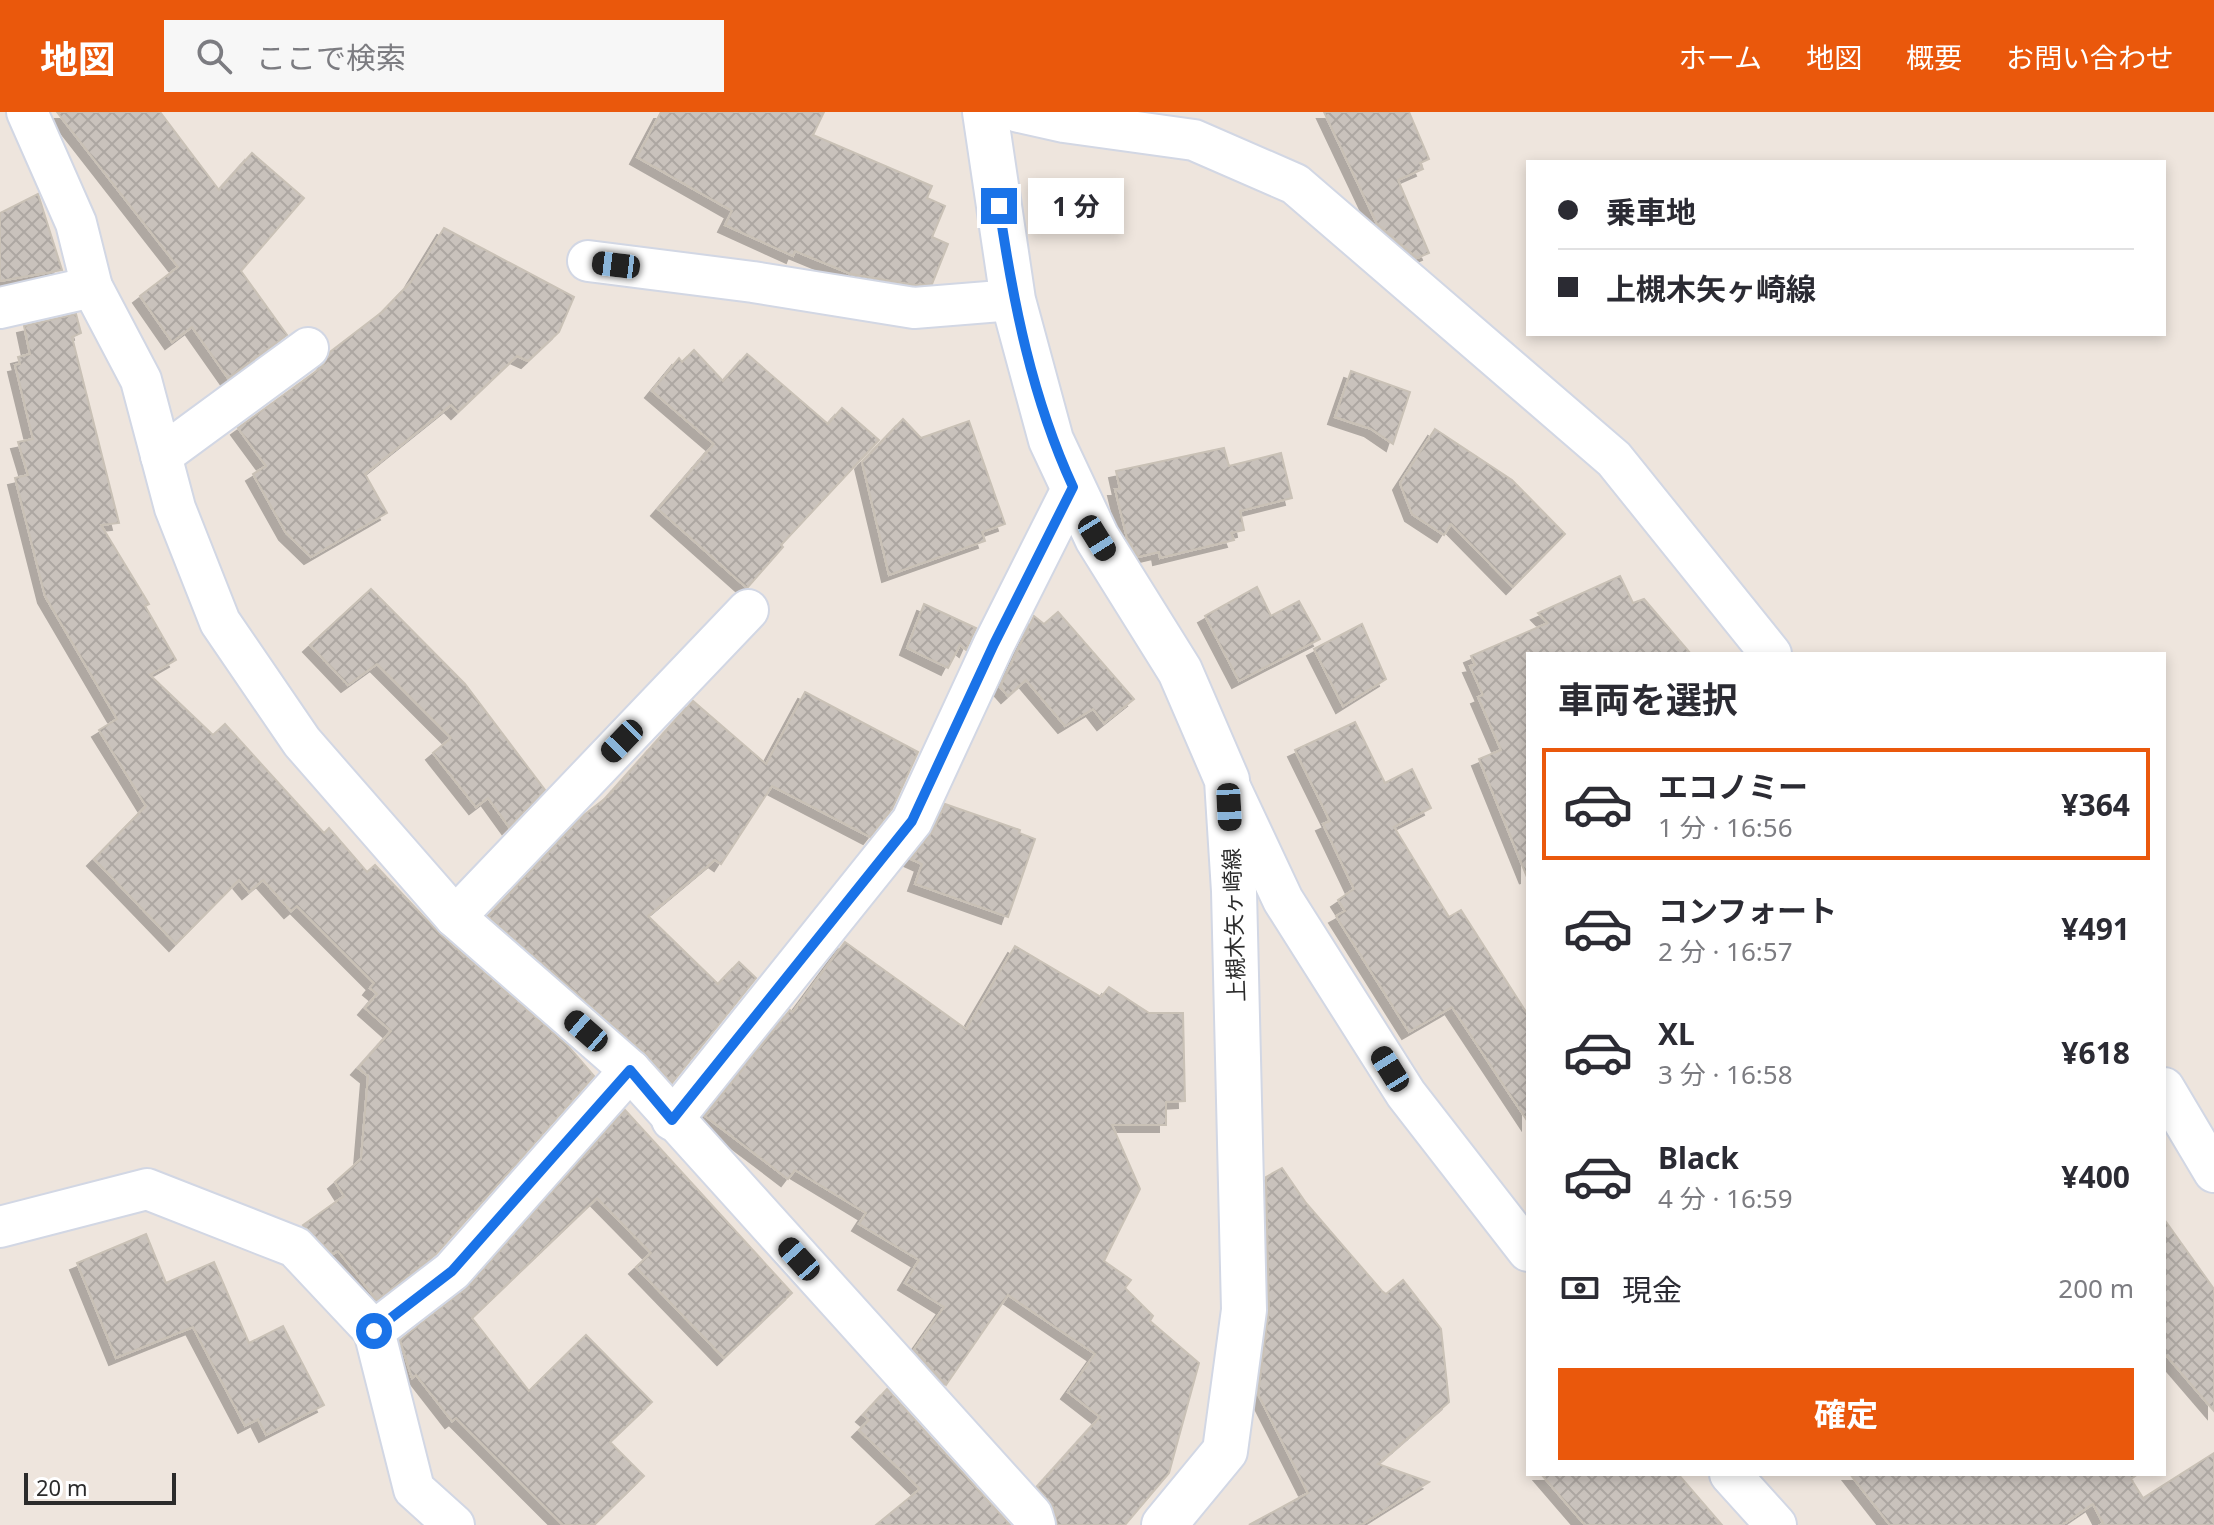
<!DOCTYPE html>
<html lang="ja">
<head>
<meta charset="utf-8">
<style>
  body { margin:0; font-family:"Noto Sans","Noto Sans JP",sans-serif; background:#f7f7f7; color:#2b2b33; height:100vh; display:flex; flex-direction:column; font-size:30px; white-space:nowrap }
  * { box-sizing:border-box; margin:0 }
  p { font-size:26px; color:#7c7c81 }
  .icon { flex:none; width:44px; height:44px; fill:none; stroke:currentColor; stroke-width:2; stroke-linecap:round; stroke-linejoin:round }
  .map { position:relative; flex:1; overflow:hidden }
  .panel { position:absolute; left:1526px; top:540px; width:640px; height:824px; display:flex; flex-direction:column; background:#fff; border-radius:0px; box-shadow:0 4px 12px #0003 }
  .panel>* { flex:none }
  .guide { position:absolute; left:1526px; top:48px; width:640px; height:176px; border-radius:0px; box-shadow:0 4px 12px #0003; display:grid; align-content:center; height:176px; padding:0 32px; background:#fff }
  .scale { position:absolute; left:24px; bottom:20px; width:152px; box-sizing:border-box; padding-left:8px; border:4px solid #2b2b2b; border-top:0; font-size:22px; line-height:28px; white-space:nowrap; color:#2b2b2b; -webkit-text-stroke:6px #fff; paint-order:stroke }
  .end { position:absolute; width:36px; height:36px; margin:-18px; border:10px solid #1a73e8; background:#fff; box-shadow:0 0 0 4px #fff }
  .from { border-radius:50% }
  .bubble { position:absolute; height:56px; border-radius:0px; background:#fff; box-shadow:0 4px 12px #0003; font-size:26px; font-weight:700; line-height:56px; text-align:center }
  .car { position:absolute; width:24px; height:48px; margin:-24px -12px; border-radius:10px; box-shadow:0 0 6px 2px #0007; background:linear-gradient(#222 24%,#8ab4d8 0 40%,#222 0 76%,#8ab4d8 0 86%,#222 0) }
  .guide b { display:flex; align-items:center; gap:28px; height:76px; font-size:30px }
  .guide b+b { border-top:2px solid #e1e1e2 }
  .guide i { width:20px; height:20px; background:#2b2b33 }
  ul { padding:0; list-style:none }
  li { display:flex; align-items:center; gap:24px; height:112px; margin:0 16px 12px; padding:0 16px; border:4px solid transparent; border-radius:0px }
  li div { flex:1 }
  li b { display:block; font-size:30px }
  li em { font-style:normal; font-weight:700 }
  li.on { border-color:#ea580c }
  li>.icon { width:72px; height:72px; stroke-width:1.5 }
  h2 { padding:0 32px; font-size:36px; line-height:96px }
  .pay { display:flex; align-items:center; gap:20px; height:88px; padding:0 32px; font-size:30px }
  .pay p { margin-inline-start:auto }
  .button { display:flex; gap:16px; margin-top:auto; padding:16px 32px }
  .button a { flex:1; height:92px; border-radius:0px; background:#ea580c; color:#fff; font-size:32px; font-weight:700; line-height:92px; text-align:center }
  header { display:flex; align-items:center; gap:48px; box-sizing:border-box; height:112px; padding:0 40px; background:#ea580c; color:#fff }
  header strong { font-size:38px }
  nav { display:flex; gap:44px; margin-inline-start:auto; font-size:28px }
  .search { width:560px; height:72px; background:#f7f7f7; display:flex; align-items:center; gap:20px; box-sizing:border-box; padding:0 28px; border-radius:0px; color:#7c7c81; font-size:30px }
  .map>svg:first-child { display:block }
</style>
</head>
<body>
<header>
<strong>地図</strong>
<div class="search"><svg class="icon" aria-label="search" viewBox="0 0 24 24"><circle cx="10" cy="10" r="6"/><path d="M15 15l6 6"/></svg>ここで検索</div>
<nav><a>ホーム</a><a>地図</a><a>概要</a><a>お問い合わせ</a></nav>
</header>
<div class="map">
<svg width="2214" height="1413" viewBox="0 0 2214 1413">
  <defs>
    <pattern id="building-cross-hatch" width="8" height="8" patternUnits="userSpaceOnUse" patternTransform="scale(2)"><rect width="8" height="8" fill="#c9c2bc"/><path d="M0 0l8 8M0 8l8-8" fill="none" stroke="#ada7a2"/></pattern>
    <filter id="shadow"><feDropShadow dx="-7" dy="7" stdDeviation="0" flood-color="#0004"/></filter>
  </defs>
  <rect width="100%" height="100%" fill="#eee5dd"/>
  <g fill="url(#building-cross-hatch)" stroke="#c9c1b6" stroke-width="2" filter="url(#shadow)">
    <path d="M57,0H160L219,78L252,41L304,86L241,159L287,223L228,266L192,215L172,230L140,184L178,155Z"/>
    <path d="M661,0H824L813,23L932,74L927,86L945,94L932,125L948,132L932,172L915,173L851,162L795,139L793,144L725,113L732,99L637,45Z"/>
    <path d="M1324,0H1409L1429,47L1420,51L1423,57L1398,68L1429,141L1417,146L1377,112Z"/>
    <path d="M38,82L62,158L0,169V101Z"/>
    <path d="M444,116L574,185L559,220L528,249L517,244L458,300L451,293L365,362L387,401L311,445L286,421L253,362L266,354L238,316L322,255L330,240L382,200L411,170Z"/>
    <path d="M76,202L81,221L72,225L119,411L101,413L149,492L145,494L176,548L150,563L213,623L225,612L324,721L329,716L367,760L375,753L440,822L568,934L594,964L436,1142L377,1188L338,1139L333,1142L303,1113L344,1084L335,1070L361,1047L368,964L358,956L391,919L365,896L377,882L370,876L374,871L297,794L291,799L263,768L249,780L239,768L176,832L94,747L146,694L99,618L117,607L45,484L15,366L28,363L18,330L33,327L15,253L20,252L18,245L30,242L24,214Z"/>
    <path d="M694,238L723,269L747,242L828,312L842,296L879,328L781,433L783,435L747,476L658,397L714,332L652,279L679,246L682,250Z"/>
    <path d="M1351,259L1410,280L1393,332L1371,317L1335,305Z"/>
    <path d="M903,307L921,326L969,309L1005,412L982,420L985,429L889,463L862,350Z"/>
    <path d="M1435,317L1512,368L1565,422L1513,475L1451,412L1444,423L1412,402L1400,371Z"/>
    <path d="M1224,336L1229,354L1281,341L1292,386L1240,399L1244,418L1231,421L1234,428L1160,446L1159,440L1138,445L1127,426L1115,377H1120L1116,359Z"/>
    <path d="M1620,464L1633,491L1644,487L1691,542H1528L1527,765L1479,647L1501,638L1478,585L1483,583L1470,554L1475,553L1471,544L1548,511L1538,501Z"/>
    <path d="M1257,475L1271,504L1299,489L1320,527L1239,569L1205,504Z"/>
    <path d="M371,477L465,572L545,678L509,715L488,686L476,695L433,641L451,626L377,552L348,573L310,533Z"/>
    <path d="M924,492L976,516L966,538L960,533L948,556L907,536Z"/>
    <path d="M1058,500L1134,587L1104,611L1093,597L1065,614L1026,568L1008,584L1000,575L1034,504L1044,512Z"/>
    <path d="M1362,512L1386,567L1343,594L1314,537Z"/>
    <path d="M805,580L918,640L892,697L870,725L772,674L721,752L715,748L648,804L718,872L739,850L756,866L672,971L645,941L488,804L584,703L607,685L693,589L766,652Z"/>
    <path d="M1355,610L1385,671L1412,657L1431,696L1394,715L1449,805L1461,798L1528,903V1010L1452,895L1409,920L1336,804L1345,799L1338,788L1354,777L1323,712L1330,709L1295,638Z"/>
    <path d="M945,692L1020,718L1019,721L1035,727L1008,805L915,772L922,752L911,747L933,719Z"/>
    <path d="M845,830L966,917L1015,834L1101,885L1109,875L1149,901H1183L1185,989L1166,990V1013H1112L1140,1077L1104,1149L1131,1168L1125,1176L1153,1204L1150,1209L1199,1251L1169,1361L1125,1413H1057L1054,1396L1037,1375L1100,1305L1068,1280L1095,1242L1008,1183L946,1273L914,1238L944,1195L905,1171L919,1148L859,1112L866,1101L795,1058L788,1067L705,1004L790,898L793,900Z"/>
    <path d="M625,998L792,1181L724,1246L636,1155L651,1141L597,1086L472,1206L529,1279L586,1223L652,1290L610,1330L644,1364L594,1413H563L456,1306L452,1309L416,1263L412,1266L400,1228L469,1174Z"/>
    <path d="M1282,1056L1306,1091L1382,1179L1386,1182L1403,1168L1441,1217L1449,1290L1378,1352L1429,1370L1361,1413H1249L1308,1381L1258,1282L1269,1197L1266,1065Z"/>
    <path d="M2164,1107L2214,1177V1299L2164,1241Z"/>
    <path d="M146,1122L166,1171L214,1150L249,1231L283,1214L324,1293L266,1323L258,1307L245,1314L193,1215L116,1246L77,1151Z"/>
    <path d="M887,1277L1010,1413H876L920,1377L859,1318L869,1308L863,1303Z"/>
    <path d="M2214,1341V1413H2100L2103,1411L2093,1392L2062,1413H1890L1850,1362H2138L2131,1367L2143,1386Z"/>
    <path d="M1541,1362H1678L1722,1413H1585Z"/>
  </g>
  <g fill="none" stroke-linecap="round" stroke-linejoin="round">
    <defs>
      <g id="minor">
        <path d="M27,0L76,111L92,175L141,268L175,396L220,510L302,630L455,805L630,958L1032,1403L1035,1413"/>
        <path d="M1019,0L1064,10L1194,28L1295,72L1614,347L1771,542"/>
        <path d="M588,149L753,170L914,196L1013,188"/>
        <path d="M0,196L92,175"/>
        <path d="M161,344L308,236"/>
        <path d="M1229,673L1283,788L1406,982L1528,1139"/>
        <path d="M455,805L748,498"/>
        <path d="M2164,976L2214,1060"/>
        <path d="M672,1008L912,709L994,532L1073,375"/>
        <path d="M0,1115L147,1077L295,1135L374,1219"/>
        <path d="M1730,1362L1776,1413"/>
        <path d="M454,1413L414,1377L374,1219L452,1159L630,958"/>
      </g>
      <path id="secondary" d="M985,0L1013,188L1051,328L1097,426L1180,559L1227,668L1234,779L1244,1198L1225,1339L1164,1413"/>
    </defs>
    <use href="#minor" stroke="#d2d7e4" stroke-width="44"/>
    <use href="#secondary" stroke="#d2d7e4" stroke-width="48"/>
    <use href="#minor" stroke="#fff" stroke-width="40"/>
    <use href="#secondary" stroke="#fff" stroke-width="44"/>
  </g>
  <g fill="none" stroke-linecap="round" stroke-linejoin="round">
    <path stroke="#1a73e8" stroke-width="10" d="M374,1219L452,1159L630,958L672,1008L912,709L994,532L1073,375C1032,286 1013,190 999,94"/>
  </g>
  <g text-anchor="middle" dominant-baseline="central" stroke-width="7" stroke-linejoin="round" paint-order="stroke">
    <g font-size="22" fill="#2b2b2b" stroke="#fff">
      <text transform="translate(1233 813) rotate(-92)">上槻木矢ヶ崎線</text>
    </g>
  </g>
</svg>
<div class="scale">20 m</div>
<i class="end from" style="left:374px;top:1219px"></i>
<i class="end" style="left:999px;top:94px"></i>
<div class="bubble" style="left:1028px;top:66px;width:96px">1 分</div>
<i class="car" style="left:616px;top:153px;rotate:277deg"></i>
<i class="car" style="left:1097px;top:426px;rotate:148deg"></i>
<i class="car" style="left:622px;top:629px;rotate:224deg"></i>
<i class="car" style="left:1229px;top:695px;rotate:177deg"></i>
<i class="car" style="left:586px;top:919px;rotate:311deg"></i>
<i class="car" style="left:1390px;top:957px;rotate:328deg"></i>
<i class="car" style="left:799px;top:1147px;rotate:318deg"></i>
<div class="guide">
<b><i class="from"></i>乗車地</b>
<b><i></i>上槻木矢ヶ崎線</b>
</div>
<section class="panel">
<h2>車両を選択</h2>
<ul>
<li class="on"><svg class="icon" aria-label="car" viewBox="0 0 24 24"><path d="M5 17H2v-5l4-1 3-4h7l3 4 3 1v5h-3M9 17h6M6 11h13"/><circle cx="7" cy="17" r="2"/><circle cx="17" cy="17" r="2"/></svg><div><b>エコノミー</b><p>1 分 · 16:56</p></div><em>¥364</em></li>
<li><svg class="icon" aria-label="car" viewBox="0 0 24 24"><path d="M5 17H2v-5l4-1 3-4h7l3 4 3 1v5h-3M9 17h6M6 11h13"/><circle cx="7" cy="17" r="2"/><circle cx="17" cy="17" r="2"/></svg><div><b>コンフォート</b><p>2 分 · 16:57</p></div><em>¥491</em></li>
<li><svg class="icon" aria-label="car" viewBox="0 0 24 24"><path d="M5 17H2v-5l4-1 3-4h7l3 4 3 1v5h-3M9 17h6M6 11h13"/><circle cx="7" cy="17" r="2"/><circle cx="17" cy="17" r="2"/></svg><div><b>XL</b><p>3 分 · 16:58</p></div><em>¥618</em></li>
<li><svg class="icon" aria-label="car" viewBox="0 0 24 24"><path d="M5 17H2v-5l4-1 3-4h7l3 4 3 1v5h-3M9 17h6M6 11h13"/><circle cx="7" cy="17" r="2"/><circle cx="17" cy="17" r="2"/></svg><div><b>Black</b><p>4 分 · 16:59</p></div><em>¥400</em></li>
</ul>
<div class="pay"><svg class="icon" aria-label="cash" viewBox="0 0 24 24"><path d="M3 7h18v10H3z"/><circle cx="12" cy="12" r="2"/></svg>現金<p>200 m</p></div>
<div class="button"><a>確定</a></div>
</section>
</div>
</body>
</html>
